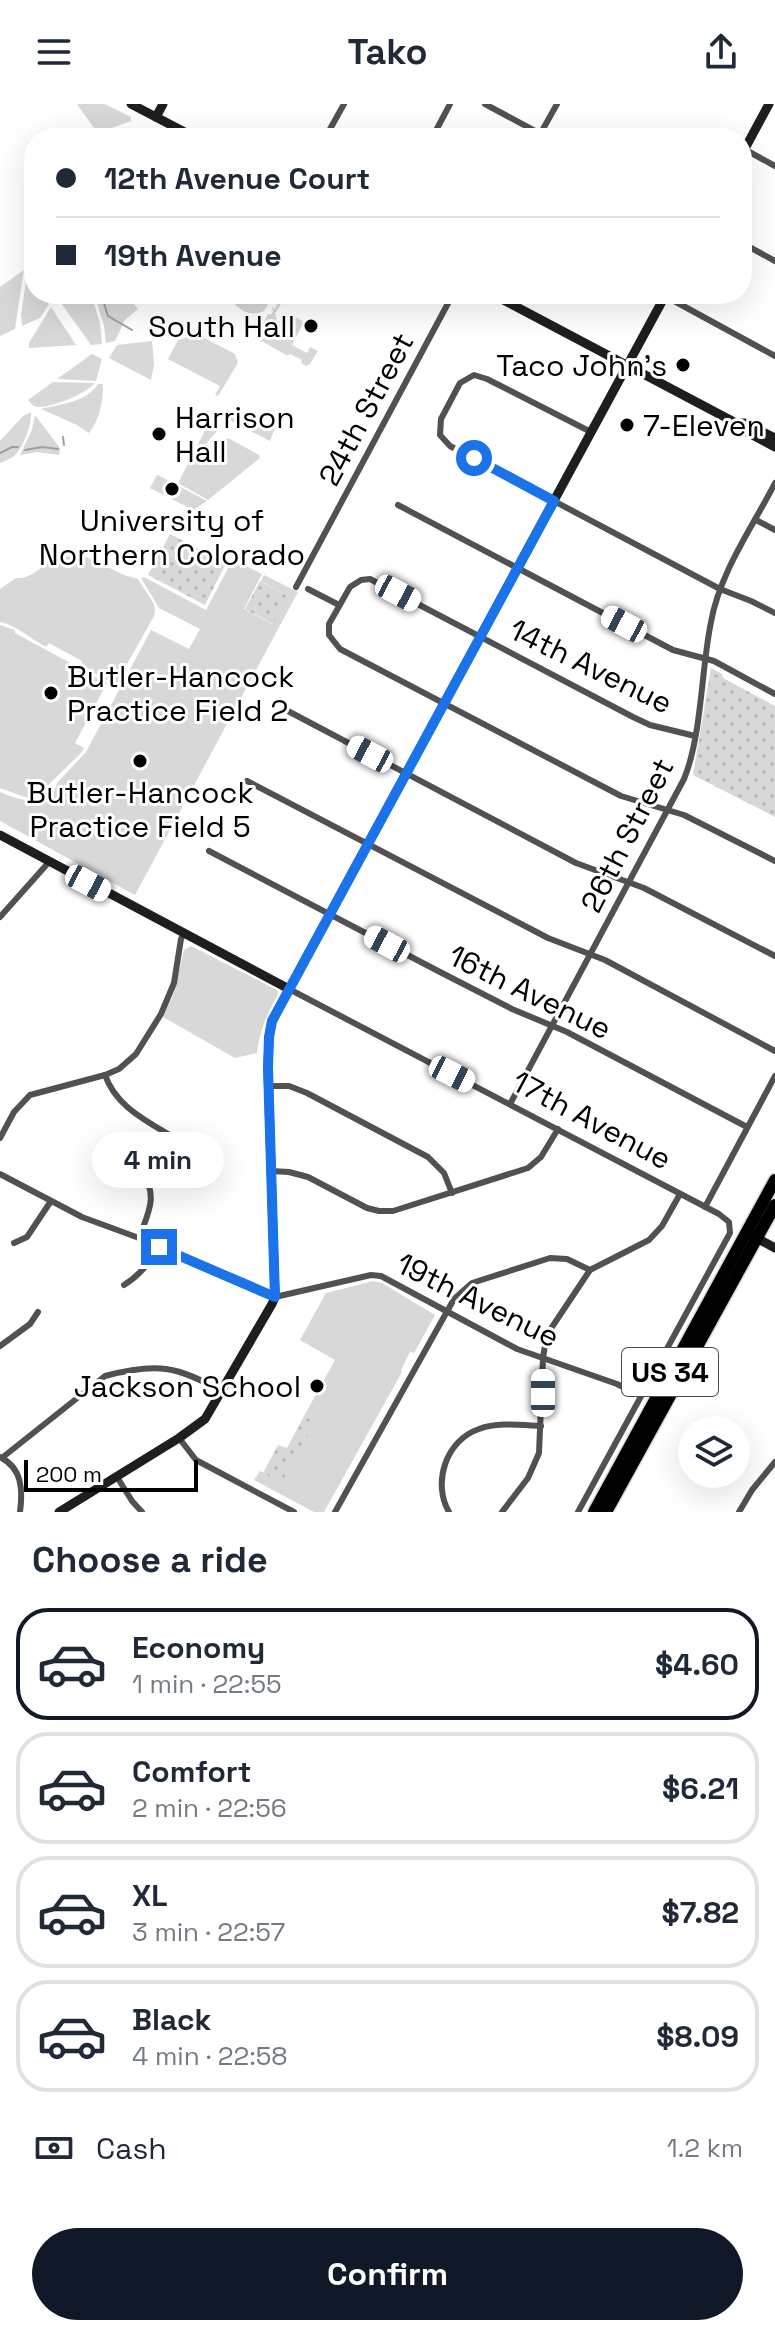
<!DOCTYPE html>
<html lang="en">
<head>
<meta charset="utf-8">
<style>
  body { margin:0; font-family:"Space Grotesk",sans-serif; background:#f2f2f3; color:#1f2937; height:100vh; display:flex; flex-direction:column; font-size:30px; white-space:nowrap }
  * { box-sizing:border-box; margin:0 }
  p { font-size:26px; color:#747a83 }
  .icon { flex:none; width:44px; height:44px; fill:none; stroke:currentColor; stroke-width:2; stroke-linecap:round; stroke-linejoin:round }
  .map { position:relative; height:1408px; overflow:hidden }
  .side { display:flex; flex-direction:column; background:#fff; flex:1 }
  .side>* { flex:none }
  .hud { position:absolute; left:24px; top:24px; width:728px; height:176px; border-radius:32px; box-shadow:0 8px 32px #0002; display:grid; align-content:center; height:176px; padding:0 32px; background:#fff }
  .controls { position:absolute; left:678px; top:1312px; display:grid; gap:16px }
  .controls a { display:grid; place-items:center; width:72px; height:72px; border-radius:50%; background:#fff; box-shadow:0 8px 32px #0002; font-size:40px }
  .scale { position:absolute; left:24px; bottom:20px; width:174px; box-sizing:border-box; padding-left:8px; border:4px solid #000; border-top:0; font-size:22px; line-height:28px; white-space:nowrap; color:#000; -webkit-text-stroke:6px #fff; paint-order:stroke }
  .end { position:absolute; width:36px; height:36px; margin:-18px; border:10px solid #1a73e8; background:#fff; box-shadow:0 0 0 4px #fff }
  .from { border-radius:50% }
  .bubble { position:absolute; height:56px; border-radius:28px; background:#fff; box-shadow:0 8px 32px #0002; font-size:26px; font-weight:700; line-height:56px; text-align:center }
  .car { position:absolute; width:24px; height:48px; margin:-24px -12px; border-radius:10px; box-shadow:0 0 6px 2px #0007; background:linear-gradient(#fff 24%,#345 0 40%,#fff 0 76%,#345 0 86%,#fff 0) }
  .hud b { display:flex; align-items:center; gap:28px; height:76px; font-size:30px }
  .hud b+b { border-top:2px solid #e0e1e3 }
  .hud i { width:20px; height:20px; background:#1f2937 }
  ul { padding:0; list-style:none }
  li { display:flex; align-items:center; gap:24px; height:112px; margin:0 16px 12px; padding:0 16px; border:4px solid #e0e1e3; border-radius:32px }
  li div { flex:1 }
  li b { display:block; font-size:30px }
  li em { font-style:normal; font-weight:700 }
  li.selected { border-color:#111827 }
  li>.icon { width:72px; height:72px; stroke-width:1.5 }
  h2 { padding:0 32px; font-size:36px; line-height:96px }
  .pay { display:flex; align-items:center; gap:20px; height:88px; padding:0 32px; font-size:30px }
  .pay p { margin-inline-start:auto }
  .button { display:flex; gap:16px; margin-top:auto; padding:16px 32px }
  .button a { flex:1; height:92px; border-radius:48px; background:#111827; color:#fff; font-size:32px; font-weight:700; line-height:92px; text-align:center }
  header { display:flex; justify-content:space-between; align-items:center; height:104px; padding:0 32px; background:#fff; font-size:36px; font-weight:700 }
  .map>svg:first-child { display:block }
</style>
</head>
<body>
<header><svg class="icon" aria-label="menu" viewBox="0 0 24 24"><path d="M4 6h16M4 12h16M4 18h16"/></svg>Tako<svg class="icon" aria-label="share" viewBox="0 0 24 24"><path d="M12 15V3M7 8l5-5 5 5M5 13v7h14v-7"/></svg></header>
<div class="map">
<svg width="775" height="1408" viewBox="0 0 775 1408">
  <defs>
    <pattern id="park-dots" width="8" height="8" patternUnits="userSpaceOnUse" patternTransform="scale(2)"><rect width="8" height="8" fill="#d8d8d8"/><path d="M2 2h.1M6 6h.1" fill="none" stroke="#b8b8b8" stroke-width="1.8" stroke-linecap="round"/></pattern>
  </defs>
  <rect width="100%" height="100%" fill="#fff"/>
  <g fill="#d8d8d8">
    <path d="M77,0H105L131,13V17L109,25L96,34H80L94,24Z"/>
    <path d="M24,166L15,225L0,232V183Z"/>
    <path d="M27,170L34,179V190H42L49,200L40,214L22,222L21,211Z"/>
    <path d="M67,190H91L100,219L102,240L91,241L59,196Z"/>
    <path d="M94,190H125L138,205L125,216L115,237L106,239L104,222Z"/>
    <path d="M229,190H274L264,207C249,214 235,205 229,190Z"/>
    <path d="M280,194L282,198L275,210L277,217L285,221L292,219L295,213L304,218L292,241L307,249L310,243L318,247L310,260L306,262L301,259L302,256L290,250L288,252L258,235V229L268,210L271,211L273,207L272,203L275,205L277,200L275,198Z"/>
    <path d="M51,203L76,241L29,244V239Z"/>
    <path d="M197,230L235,250L238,259L218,292L215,291L220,282L168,255L178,236Z"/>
    <path d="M152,237L154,260L151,276L109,254L117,241Z"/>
    <path d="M92,250L102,255L96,277L57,275Z"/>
    <path d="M53,278L94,279V280C85,290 53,303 39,303C33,303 32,300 28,296Z"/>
    <path d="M98,280H103C103,297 100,315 89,329L77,321L41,305C61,300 87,298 98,280Z"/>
    <path d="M229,307L252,309L262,314L261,317L275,324L270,337L230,316Z"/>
    <path d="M31,308C32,320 23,345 13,353C12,354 1,359 0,359V337L23,312Z"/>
    <path d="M35,311L60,344L59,351L37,348L20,351L32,326Z"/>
    <path d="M212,313C227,326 210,331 206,341L217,346L223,336L228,334L259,351L260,354L208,396L178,379Z"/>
    <path d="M157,371H158L207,397L193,406L150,384Z"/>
    <path d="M84,452L124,471L138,475L154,500L155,507L154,512L118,576L120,578L118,582L81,562L82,557L49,539L46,543C31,535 16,521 0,518V485L16,474C34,475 42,460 57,454C65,451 76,453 84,452Z"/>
    <path d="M233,455L262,470L244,505L272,520L288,492L261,477L264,471L298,488L135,791L0,717V688C17,695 28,700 45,690L43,695L50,699L57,679L86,648L151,526L189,545L200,525L159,504L141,474L144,473L206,506Z"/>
    <path d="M0,521L15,526V529L107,579L75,639L84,644L81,649L44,685L28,694L0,684Z"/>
    <path d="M191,842L277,886L278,890C267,910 260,926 257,949L235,954L163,913L174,889L184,846Z"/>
    <path d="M373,1177L382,1179L435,1211L414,1249L410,1248L401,1266L402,1268L324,1408H314L254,1376L260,1367L281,1378L315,1318L304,1312L335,1256L300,1236L326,1189Z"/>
  </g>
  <g fill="url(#park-dots)">
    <path d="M170,430L226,459L205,501L148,471Z"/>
    <path d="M260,477L288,492L273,520L245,505Z"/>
    <path d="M711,564L722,570L723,574L775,602V713L693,671Z"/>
    <path d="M304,1312L315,1318L281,1379L263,1369L278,1341L287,1344Z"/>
  </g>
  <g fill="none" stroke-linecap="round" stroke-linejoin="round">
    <g stroke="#9f9f9f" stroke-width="2">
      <path d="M101,190L108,212L132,226"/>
      <path d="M63,333L64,341"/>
      <path d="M25,346L42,343L58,345"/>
      <path d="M0,349L12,343H18"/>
    </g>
    <defs>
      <g id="highway">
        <path d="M594,1408L775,1076"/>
        <path d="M606,1408L775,1101"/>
      </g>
    </defs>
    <use href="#highway" stroke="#dbdbdb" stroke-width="15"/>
    <g stroke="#515151" stroke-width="6">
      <path d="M485,0L548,34"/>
      <path d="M325,34L344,0"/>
      <path d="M432,34L450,0"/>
      <path d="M538,34L557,0"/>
      <path d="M744,45L775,62"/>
      <path d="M742,139L775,157"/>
      <path d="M665,192L775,252"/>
      <path d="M591,328L487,275L474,271L460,279L441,315L440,331L450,342L720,485L751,497L775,509"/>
      <path d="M398,401L673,546L714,557L775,590"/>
      <path d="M756,416L775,426"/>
      <path d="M296,483L453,190"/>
      <path d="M308,485L339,501"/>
      <path d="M286,606L576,759L644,784L775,852"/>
      <path d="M695,632L650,621L633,613L370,475L361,476L350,483L329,520V531L340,545L621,692L684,711L775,757"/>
      <path d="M247,677L548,834L605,856L775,947"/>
      <path d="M209,747L440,868L512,905L567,928L747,1023"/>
      <path d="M0,813L49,758"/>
      <path d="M289,885L719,1110L729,1118L730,1129L578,1408"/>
      <path d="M105,971C118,1008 156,1020 186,1042"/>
      <path d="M268,982H289L307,989L428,1053L444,1069L452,1089"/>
      <path d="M510,1000L684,675C702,631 701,566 711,518C720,468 752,424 775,379"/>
      <path d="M0,1034L14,1008L30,991L105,971L119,965L136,950L161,910L174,879L181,835L184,829"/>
      <path d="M271,1067L289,1068L308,1073L367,1104L379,1107H393L528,1064L541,1053L558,1025"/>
      <path d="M0,1070L82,1113L139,1134L275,1193L371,1171L381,1172L517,1245L617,1280L641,1292"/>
      <path d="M705,1103L775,972"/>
      <path d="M139,1134C148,1109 160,1090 140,1067"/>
      <path d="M14,1139L27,1133L51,1097"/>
      <path d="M124,1181C140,1171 150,1159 159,1143"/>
      <path d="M0,1242L30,1220L38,1208"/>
      <path d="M179,1334L196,1356L294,1408"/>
      <path d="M0,1353C22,1364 23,1385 20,1408"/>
      <path d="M3,1353L105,1272C157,1258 177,1262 223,1288"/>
      <path d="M117,1373L132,1397L142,1408"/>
      <path d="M335,1408L454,1195L472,1179L550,1154L567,1155L590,1166"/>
      <path d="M449,1408C432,1379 446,1336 479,1325C497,1318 521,1321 541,1322"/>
      <path d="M502,1408L528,1374L539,1349L543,1254L546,1235L552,1223L590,1166L649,1136L662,1122L680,1090"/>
      <path d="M739,1408L752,1386L775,1358"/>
    </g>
    <g stroke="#1e1e1e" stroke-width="9">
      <path d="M131,0L196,34"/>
      <path d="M156,13L163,0"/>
      <path d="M742,50L769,0"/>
      <path d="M492,190L736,319L743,326L775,343"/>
      <path d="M736,319H745L775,334"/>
      <path d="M0,731L289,885"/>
      <path d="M753,1132L775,1144"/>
      <path d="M59,1408L179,1334L205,1315L272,1200L275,1193L268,964L269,933L272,917L666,190"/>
    </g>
    <use href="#highway" stroke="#000" stroke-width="12"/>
  </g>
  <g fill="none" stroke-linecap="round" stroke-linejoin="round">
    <path stroke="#1a73e8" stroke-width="10" d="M159,1143L275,1193L268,964L269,933L272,917L554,397L474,354"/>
  </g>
  <g fill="#000" stroke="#fff" stroke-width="3">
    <circle cx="311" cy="222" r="8"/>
    <circle cx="683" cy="261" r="8"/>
    <circle cx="627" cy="321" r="8"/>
    <circle cx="159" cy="330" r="8"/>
    <circle cx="172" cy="385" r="8"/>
    <circle cx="51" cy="589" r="8"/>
    <circle cx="140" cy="657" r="8"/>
    <circle cx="317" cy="1282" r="8"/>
  </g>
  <g text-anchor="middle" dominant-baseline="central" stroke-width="6" stroke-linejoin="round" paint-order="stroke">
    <rect fill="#fff" stroke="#4c4c4c" stroke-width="2" x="622" y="1244" width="96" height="48" rx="6"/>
    <g font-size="28" font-weight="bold" fill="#000">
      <text x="670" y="1268">US 34</text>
    </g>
    <g font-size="30" fill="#000" stroke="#fff" text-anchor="end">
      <text x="295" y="222">South Hall</text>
      <text x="667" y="261">Taco John's</text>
      <text x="175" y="313" text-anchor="start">Harrison<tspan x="175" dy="34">Hall</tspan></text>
      <text x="643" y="321" text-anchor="start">7-Eleven</text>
      <text x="172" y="416" text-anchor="middle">University of<tspan x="172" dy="34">Northern Colorado</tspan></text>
      <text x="67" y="572" text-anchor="start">Butler-Hancock<tspan x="67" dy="34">Practice Field 2</tspan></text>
      <text x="140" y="688" text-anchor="middle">Butler-Hancock<tspan x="140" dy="34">Practice Field 5</tspan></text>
      <text x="301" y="1282">Jackson School</text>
    </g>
    <g font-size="30" fill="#000" stroke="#fff">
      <text transform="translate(366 305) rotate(-62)">24th Street</text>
      <text transform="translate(591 562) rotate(26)">14th Avenue</text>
      <text transform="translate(627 731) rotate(-63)">26th Street</text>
      <text transform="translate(530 888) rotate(26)">16th Avenue</text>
      <text transform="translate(592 1016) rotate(28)">17th Avenue</text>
      <text transform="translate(478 1196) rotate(26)">19th Avenue</text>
    </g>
  </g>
</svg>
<div class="controls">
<a><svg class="icon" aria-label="layers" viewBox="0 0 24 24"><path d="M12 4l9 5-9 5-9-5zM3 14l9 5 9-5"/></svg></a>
</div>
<div class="scale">200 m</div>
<i class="end from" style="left:474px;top:354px"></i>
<i class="end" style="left:159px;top:1143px"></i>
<div class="bubble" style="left:92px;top:1028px;width:132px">4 min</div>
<i class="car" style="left:398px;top:489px;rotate:118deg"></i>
<i class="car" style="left:624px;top:520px;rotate:298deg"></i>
<i class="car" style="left:370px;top:650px;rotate:298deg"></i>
<i class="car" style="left:88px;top:779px;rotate:118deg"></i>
<i class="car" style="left:387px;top:840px;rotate:298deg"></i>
<i class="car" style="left:452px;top:970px;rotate:117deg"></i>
<i class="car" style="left:543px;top:1289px;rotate:0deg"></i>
<div class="hud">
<b><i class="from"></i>12th Avenue Court</b>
<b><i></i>19th Avenue</b>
</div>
</div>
<section class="side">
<h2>Choose a ride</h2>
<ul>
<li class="selected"><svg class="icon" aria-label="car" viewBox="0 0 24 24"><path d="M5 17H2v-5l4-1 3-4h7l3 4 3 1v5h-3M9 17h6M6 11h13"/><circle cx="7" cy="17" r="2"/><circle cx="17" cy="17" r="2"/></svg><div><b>Economy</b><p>1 min · 22:55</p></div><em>$4.60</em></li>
<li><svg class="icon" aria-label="car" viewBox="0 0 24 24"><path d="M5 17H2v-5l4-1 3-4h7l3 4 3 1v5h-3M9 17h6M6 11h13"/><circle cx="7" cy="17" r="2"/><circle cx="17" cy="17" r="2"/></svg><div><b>Comfort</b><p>2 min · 22:56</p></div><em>$6.21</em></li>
<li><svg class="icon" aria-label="car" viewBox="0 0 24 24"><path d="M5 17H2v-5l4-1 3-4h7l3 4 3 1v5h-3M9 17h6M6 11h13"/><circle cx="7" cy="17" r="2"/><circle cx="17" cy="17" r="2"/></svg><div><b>XL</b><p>3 min · 22:57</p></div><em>$7.82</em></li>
<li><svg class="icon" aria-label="car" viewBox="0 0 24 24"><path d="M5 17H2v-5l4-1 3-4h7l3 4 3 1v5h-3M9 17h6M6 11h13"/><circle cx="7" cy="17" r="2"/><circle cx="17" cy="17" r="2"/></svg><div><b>Black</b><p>4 min · 22:58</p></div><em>$8.09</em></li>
</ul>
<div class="pay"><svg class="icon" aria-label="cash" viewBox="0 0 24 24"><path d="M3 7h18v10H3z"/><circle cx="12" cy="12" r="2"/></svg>Cash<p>1.2 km</p></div>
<div class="button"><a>Confirm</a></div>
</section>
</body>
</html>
